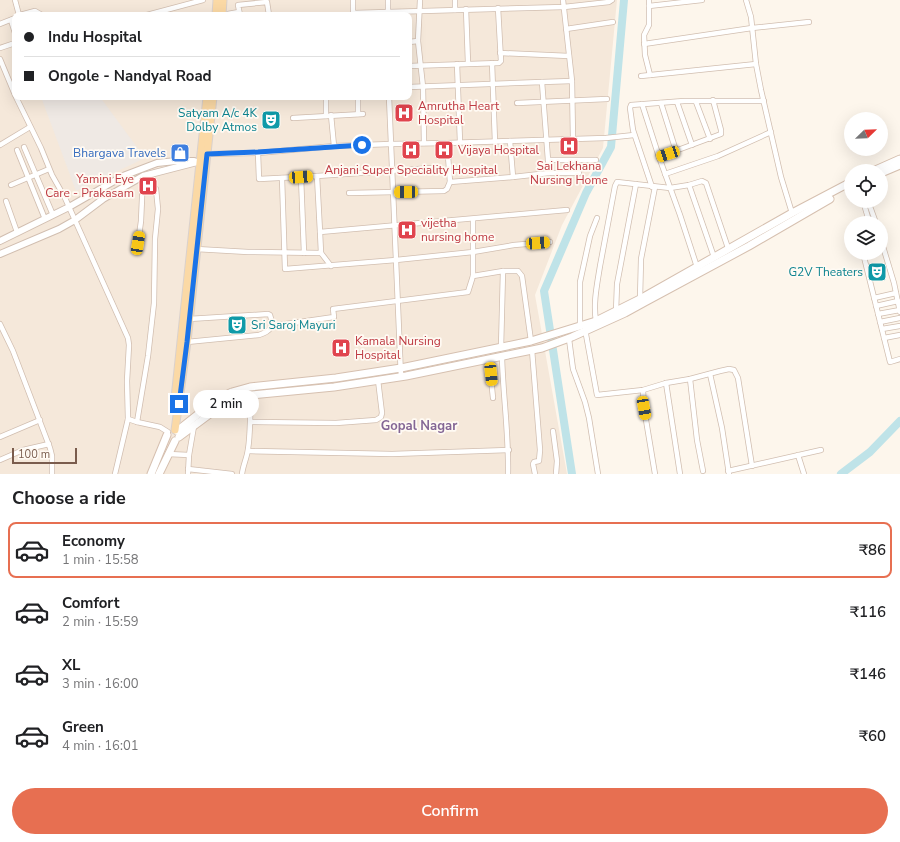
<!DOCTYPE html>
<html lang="en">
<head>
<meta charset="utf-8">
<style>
  body { margin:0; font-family:"Nunito Sans",sans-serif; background:#f6f6f6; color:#202124; height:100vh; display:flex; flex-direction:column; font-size:15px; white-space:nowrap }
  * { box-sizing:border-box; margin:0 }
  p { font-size:13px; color:#757577 }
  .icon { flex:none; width:22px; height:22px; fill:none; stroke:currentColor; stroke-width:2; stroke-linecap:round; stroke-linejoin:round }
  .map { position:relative; height:474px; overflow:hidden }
  .sheet { display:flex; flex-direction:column; background:#fff; flex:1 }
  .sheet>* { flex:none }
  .guide { position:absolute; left:12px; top:12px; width:400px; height:88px; border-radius:8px; box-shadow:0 4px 16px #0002; display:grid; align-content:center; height:88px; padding:0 12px; background:#fff }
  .needle { width:26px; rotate:67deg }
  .buttons { position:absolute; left:844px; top:112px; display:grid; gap:8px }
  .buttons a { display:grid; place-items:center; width:44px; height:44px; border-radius:50%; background:#fff; box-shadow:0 4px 16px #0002; font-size:20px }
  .scale { position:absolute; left:12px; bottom:10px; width:65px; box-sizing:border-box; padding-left:4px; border:2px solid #7a5c4d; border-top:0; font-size:11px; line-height:14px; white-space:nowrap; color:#7a5c4d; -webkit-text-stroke:3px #fffaf3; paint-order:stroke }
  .end { position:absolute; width:18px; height:18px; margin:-9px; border:5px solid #1a73e8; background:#fff; box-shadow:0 0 0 2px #fff }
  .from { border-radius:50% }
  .bubble { position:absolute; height:28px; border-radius:14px; background:#fff; box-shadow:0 4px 16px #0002; font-size:13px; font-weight:600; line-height:28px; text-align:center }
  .car { position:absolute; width:12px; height:24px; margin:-12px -6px; border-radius:5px; box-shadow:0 0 3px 1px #0007; background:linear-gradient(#f5c518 24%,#345 0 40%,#f5c518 0 76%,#345 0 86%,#f5c518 0) }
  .guide b { display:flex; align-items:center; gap:14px; height:38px; font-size:15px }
  .guide b+b { border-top:1px solid #e0e0e0 }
  .guide i { width:10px; height:10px; background:#202124 }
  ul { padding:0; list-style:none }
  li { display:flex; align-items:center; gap:12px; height:56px; margin:0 8px 6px; padding:0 4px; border:2px solid transparent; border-radius:8px }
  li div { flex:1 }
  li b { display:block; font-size:15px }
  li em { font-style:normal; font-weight:600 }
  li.current { border-color:#e76f51 }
  li>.icon { width:36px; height:36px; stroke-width:1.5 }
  h2 { padding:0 12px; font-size:18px; line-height:48px }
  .button { display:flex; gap:8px; margin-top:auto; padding:8px 12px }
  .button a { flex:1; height:46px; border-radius:24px; background:#e76f51; color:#fff; font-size:16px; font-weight:600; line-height:46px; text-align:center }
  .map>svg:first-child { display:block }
</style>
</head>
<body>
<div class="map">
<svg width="900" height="474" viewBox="0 0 900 474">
  <rect width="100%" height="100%" fill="#fdf6ec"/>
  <path fill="#f5e8da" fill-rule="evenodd" d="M0,0H617L603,148L562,225L535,295L567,474H0ZM15,15H409V97H15Z"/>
  <path fill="#efe9e4" d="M41,97H100L145,158L76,191Z"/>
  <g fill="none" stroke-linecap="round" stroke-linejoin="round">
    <g stroke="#bfe3e8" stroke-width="8">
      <path d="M572,474L544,291L586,193L611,147L624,0"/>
      <path d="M841,474L870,452L900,421"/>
    </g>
    <defs>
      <g id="minor">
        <path d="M15,0L19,15"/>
        <path d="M353,0V15"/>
        <path d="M420,0L418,41L423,87L424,143"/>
        <path d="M455,0V10"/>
        <path d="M563,0L572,81L573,139"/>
        <path d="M649,0V25L644,35L645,55L650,75"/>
        <path d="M746,0L751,17L756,64L761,90L781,177L792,213"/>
        <path d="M649,6L702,0"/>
        <path d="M466,9L468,63"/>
        <path d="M388,12V0"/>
        <path d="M353,13L564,7L609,2L612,0"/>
        <path d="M20,15L35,11L42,15"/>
        <path d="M147,15L203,0"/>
        <path d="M222,15L239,12"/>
        <path d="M240,15L238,5L267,2L269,15"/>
        <path d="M11,20L15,33"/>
        <path d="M0,24L15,18"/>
        <path d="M566,29L613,22"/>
        <path d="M409,42L418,41"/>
        <path d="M644,44L752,28L809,22"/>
        <path d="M0,48L15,43"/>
        <path d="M500,53L569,56"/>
        <path d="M0,59L15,95"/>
        <path d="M492,63L495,142"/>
        <path d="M457,64L460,142"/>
        <path d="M409,66L499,63L501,61L498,8"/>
        <path d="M641,76L756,64"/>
        <path d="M542,82L572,81"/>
        <path d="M409,87L542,82L549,173"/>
        <path d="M16,97L41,148L52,175L65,198L128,338L129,345L127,381L128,419L115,474"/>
        <path d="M358,97V114"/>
        <path d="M389,97L401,377"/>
        <path d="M677,102L692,145"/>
        <path d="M696,102L710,139"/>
        <path d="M517,103L607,99"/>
        <path d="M661,103L676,151"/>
        <path d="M642,104L659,157L680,215L697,267"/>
        <path d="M331,115L334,146"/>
        <path d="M326,116V97"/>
        <path d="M293,118L363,114"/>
        <path d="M510,141L513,177L549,173H579"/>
        <path d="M447,143L450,182L513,177"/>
        <path d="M0,145L30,127"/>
        <path d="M24,147L53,215"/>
        <path d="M17,150L45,219"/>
        <path d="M258,153L259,179L317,176L320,232L567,210"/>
        <path d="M207,154L258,153L334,146L391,144L447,143L606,138L634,135"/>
        <path d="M659,157L721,134V130L713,100"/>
        <path d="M548,160H596"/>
        <path d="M665,174L718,156L771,132"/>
        <path d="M317,176L432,168"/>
        <path d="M301,177L304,253"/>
        <path d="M282,178L285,269L396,260L473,252V220"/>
        <path d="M11,185L49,169"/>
        <path d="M689,185L714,257"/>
        <path d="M652,187L633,130L630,108L631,105L684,101H764"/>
        <path d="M349,193L444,191L447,189L450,182"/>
        <path d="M6,201L17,232"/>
        <path d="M868,201L876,223"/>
        <path d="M858,223L869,221L863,201"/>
        <path d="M881,240L894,283L900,312"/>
        <path d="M196,249L248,252L321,253L320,232"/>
        <path d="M139,252L138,243L141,221L143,176"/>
        <path d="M321,253L331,266"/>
        <path d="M863,253L890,362L900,359"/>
        <path d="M503,271H518L522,276L531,341"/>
        <path d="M473,276V252L514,245L550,242"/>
        <path d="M874,298L896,293"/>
        <path d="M640,299L641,259L655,187"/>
        <path d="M876,306L898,301"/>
        <path d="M616,312L617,284L636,184"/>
        <path d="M878,314L900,310"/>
        <path d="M596,321C593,303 597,285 600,266C605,239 610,213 615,186L617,182L670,188L689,185L702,181L706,183L728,248"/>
        <path d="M880,322L900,318"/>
        <path d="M0,324L13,351L50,448L52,456V474"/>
        <path d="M272,326L334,317L333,309L468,292L473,276L503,271L501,348"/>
        <path d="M580,327V282L590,236L597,218"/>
        <path d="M585,329L597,395L643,390L666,383L690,379L720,371L729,369L734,370L738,378L752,466"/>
        <path d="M882,329L900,326"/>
        <path d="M884,338L900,335"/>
        <path d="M569,339L573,369L585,402L589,418L598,474"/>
        <path d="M187,342L259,335C271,331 274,327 270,315L268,314L189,319"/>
        <path d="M532,350L540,450L539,461L534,462L533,464L535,474"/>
        <path d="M502,357C503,396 509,435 508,474"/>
        <path d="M489,359L493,398"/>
        <path d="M710,374L722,428L729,474"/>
        <path d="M690,379L697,440L703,471"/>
        <path d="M666,383L680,474"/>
        <path d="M643,390L644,408L655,474"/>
        <path d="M128,419L137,422L148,356L154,303L155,239L158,209L156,189"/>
        <path d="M137,422L160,427L168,432"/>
        <path d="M251,422L336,423L376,420L381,417L382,413L378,380"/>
        <path d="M553,431L557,461L556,474"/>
        <path d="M0,437L40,420"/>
        <path d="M248,451L392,454L509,450"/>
        <path d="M168,454L189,455"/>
        <path d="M798,455L804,474"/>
        <path d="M0,460L23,450L49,444"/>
        <path d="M188,469L232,474"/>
        <path d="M728,471L821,450"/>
        <path d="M188,474L189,455L194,426"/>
        <path d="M242,474C243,465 247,458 248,449C251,431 249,413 252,395"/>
      </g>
      <g id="tertiary">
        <path d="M0,241L69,207L123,176L157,163L176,161H194"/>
        <path d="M0,254L59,229L75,220L103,199L143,176L201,161"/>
      </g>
      <g id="secondary">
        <path d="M873,171L900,159"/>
        <path d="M881,173L900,165"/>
        <path d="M177,431L216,400L232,392L250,387L336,378L401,368L531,341L596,321L640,299L792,213L851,182"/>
        <path d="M179,437L214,411L225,405L252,395L334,387L406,376L542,348L572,337L625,313L645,302L749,246L830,199"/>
        <path d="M151,474L167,435"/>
        <path d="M159,474L175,441"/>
      </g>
      <g id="primary">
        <path d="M216,15L217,0"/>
        <path d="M222,15L223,0"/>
        <path d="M175,398L207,97"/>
        <path d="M175,430L187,342L213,97"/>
      </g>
    </defs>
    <use href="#minor" stroke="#d1beb0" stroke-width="6"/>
    <use href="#tertiary" stroke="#d1beb0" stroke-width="8"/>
    <use href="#secondary" stroke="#d6c0b0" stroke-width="9"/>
    <use href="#primary" stroke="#dad1cd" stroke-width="9"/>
    <use href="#minor" stroke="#fff" stroke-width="4.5"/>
    <use href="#tertiary" stroke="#fff" stroke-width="6"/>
    <use href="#secondary" stroke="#fff" stroke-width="7"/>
    <use href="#primary" stroke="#fbd9a5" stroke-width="7"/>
  </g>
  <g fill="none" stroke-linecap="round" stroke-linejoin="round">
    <path stroke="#1a73e8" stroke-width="5" d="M179,404L187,342L207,154L258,152L362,145"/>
  </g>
  <defs>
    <symbol id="hospital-square" viewBox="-11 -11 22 22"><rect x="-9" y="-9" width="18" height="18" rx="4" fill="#e0444e" stroke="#fffaf3"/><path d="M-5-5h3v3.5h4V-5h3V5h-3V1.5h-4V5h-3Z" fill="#fff"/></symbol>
    <symbol id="theatre-square" viewBox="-11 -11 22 22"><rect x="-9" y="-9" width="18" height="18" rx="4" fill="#0f9aa8" stroke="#fffaf3"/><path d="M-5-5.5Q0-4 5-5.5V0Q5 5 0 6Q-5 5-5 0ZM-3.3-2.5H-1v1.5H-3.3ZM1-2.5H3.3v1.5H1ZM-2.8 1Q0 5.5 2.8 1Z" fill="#fff"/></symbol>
    <symbol id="shop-square" viewBox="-11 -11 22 22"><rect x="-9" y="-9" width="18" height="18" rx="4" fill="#3f7fe0" stroke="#fffaf3"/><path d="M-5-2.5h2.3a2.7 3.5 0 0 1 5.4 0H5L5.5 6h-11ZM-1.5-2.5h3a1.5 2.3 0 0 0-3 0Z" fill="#fff"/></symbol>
  </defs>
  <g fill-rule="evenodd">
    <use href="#hospital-square" x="393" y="102" width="22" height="22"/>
    <use href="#theatre-square" x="260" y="109" width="22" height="22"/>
    <use href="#hospital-square" x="558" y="135" width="22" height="22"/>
    <use href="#hospital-square" x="400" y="139" width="22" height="22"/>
    <use href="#hospital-square" x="433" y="139" width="22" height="22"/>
    <use href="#shop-square" x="169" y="142" width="22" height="22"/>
    <use href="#hospital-square" x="137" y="175" width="22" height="22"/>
    <use href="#hospital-square" x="396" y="219" width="22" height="22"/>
    <use href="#theatre-square" x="866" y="261" width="22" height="22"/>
    <use href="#theatre-square" x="226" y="314" width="22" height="22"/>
    <use href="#hospital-square" x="330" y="337" width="22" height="22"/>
  </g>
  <g text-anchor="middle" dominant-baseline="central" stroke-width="3.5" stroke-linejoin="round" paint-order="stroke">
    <g font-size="12" fill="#be3a42" stroke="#fffaf3" text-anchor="start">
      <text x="418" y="106">Amrutha Heart<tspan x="418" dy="14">Hospital</tspan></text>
      <text x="458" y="150">Vijaya Hospital</text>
      <text x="569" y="166" text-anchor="middle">Sai Lekhana<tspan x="569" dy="14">Nursing Home</tspan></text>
      <text x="411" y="170" text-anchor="middle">Anjani Super Speciality Hospital</text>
      <text x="134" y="179" text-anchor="end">Yamini Eye<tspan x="134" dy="14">Care - Prakasam</tspan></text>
      <text x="421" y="223">vijetha<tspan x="421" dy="14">nursing home</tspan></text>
      <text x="355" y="341">Kamala Nursing<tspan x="355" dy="14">Hospital</tspan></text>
    </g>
    <g font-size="12" fill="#0d838f" stroke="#fffaf3" text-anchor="end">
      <text x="257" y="113">Satyam A/c 4K<tspan x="257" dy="14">Dolby Atmos</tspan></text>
      <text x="863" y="272">G2V Theaters</text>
      <text x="251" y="325" text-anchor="start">Sri Saroj Mayuri</text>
    </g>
    <g font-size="12" fill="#366cbe" stroke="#fffaf3" text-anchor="end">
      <text x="166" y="153">Bhargava Travels</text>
    </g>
    <g font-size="13" font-weight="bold" fill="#846695" stroke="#fffaf3">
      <text x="419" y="426">Gopal Nagar</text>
    </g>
  </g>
</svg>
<div class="buttons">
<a><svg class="needle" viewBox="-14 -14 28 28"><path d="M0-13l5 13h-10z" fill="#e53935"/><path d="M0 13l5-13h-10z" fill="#757577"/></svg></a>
<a><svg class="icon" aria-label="locate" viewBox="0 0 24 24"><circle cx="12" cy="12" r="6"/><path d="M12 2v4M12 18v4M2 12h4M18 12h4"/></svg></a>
<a><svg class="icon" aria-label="layers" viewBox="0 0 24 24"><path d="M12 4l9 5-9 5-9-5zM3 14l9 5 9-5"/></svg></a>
</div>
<div class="scale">100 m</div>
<i class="end from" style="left:362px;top:145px"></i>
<i class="end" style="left:179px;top:404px"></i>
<div class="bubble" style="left:193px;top:390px;width:66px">2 min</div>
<i class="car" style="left:668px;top:154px;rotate:252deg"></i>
<i class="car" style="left:301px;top:177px;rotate:86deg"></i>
<i class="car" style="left:406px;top:192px;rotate:269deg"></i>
<i class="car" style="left:138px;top:243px;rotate:9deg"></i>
<i class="car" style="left:538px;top:243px;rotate:86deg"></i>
<i class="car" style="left:491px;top:374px;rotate:174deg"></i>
<i class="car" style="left:644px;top:408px;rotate:170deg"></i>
<div class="guide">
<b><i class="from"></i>Indu Hospital</b>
<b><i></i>Ongole - Nandyal Road</b>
</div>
</div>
<section class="sheet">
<h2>Choose a ride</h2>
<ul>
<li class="current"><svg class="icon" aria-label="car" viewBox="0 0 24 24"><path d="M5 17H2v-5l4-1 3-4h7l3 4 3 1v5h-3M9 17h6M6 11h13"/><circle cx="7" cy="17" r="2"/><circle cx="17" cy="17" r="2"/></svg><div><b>Economy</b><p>1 min · 15:58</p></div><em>₹86</em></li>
<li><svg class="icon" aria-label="car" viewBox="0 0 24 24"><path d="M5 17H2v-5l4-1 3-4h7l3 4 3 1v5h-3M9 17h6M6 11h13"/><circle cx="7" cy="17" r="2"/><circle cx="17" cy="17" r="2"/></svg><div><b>Comfort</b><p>2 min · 15:59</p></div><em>₹116</em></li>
<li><svg class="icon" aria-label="car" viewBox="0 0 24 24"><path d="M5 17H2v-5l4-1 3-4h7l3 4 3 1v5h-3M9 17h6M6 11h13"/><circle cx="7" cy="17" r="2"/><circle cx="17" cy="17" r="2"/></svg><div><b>XL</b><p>3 min · 16:00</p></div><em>₹146</em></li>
<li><svg class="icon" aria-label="car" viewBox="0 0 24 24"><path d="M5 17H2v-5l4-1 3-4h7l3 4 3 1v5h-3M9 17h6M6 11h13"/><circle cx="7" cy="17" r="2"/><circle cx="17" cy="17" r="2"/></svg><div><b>Green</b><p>4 min · 16:01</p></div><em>₹60</em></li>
</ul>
<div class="button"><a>Confirm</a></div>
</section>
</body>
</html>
